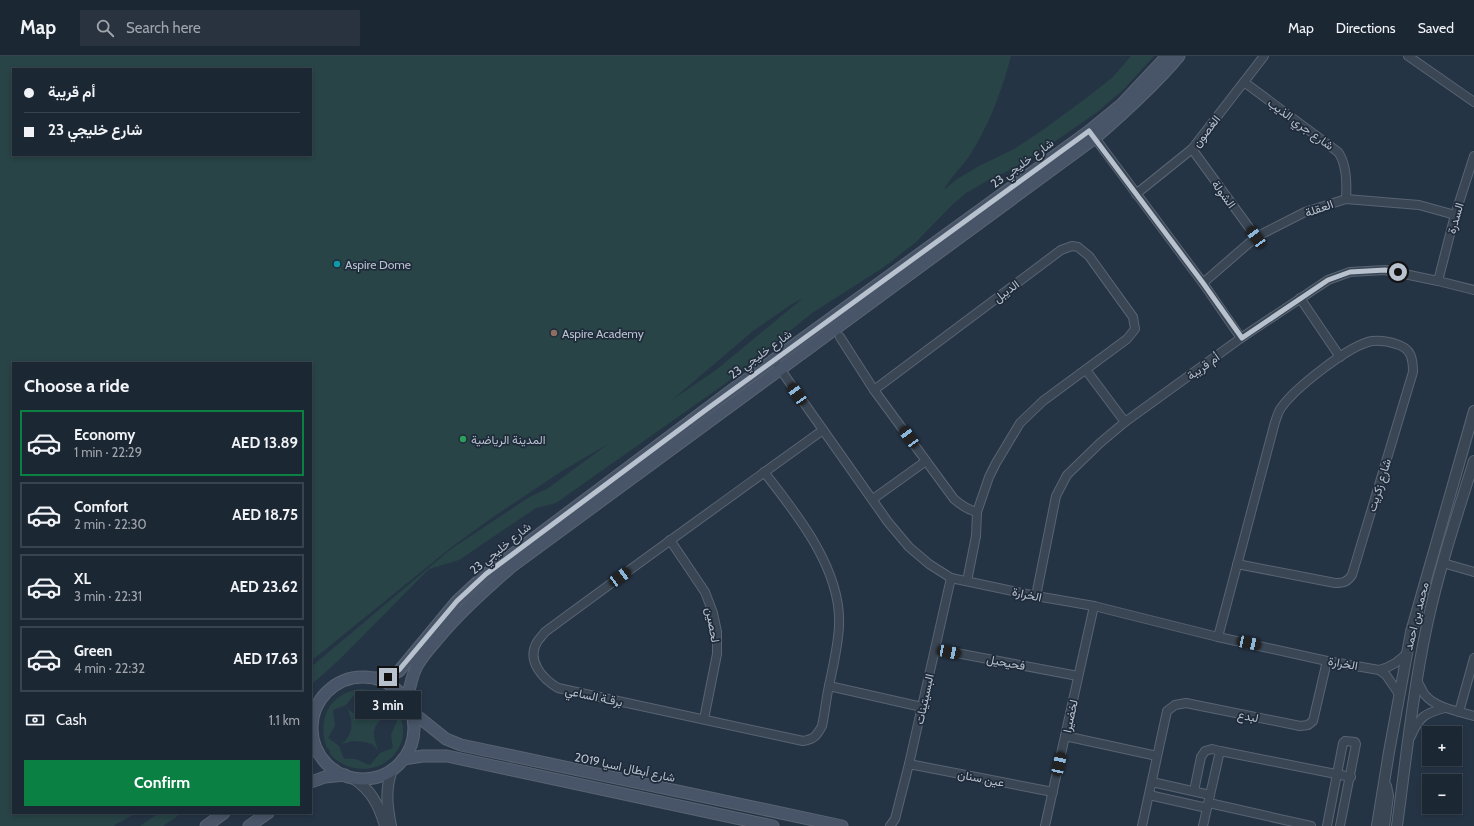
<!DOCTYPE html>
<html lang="en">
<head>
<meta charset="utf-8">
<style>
  body { margin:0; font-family:Cabin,Vazirmatn,sans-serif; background:#293340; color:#f1f3f6; height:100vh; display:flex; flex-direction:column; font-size:15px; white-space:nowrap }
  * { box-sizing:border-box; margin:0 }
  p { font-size:13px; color:#a0a5ac }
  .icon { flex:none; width:22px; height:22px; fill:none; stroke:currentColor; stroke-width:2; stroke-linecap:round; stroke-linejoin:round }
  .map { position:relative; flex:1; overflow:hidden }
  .side { position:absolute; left:12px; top:306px; width:300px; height:452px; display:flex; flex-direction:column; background:#1c2734; border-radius:0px; box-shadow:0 2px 6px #0003,0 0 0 1px #3a444f }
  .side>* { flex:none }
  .guide { position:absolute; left:12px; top:12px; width:300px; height:88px; border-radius:0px; box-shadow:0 2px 6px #0003,0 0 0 1px #3a444f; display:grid; align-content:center; height:88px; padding:0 12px; background:#1c2734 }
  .tools { position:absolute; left:1422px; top:670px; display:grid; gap:8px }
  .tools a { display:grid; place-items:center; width:40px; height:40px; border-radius:0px; background:#1c2734; box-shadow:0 2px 6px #0003,0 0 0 1px #3a444f; font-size:20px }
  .end { position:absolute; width:18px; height:18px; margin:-9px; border:5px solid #b8c1ce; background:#111; box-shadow:0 0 0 2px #111 }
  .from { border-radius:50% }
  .bubble { position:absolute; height:28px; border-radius:0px; background:#1c2734; box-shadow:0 2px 6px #0003,0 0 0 1px #3a444f; font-size:13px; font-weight:700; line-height:28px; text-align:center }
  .car { position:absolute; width:12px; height:24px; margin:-12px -6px; border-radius:5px; box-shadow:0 0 3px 1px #0007; background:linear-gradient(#222 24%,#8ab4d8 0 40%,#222 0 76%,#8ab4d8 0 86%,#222 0) }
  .guide b { display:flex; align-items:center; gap:14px; height:38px; font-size:15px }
  .guide b+b { border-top:1px solid #3a444f }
  .guide i { width:10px; height:10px; background:#f1f3f6 }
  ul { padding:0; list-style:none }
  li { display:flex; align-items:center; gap:12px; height:66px; margin:0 8px 6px; padding:0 4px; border:2px solid #3a444f; border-radius:0px }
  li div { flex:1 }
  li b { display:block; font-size:15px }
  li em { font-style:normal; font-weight:700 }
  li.current { border-color:#0b8043 }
  li>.icon { width:36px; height:36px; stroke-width:1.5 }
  h2 { padding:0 12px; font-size:18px; line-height:48px }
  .pay { display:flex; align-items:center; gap:10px; height:44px; padding:0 12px; font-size:15px }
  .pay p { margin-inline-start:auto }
  .cta { display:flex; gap:8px; margin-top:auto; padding:8px 12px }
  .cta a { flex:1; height:46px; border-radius:0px; background:#0b8043; color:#fff; font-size:16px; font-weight:700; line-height:46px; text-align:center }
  header { display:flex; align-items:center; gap:24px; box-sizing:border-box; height:56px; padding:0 20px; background:#1c2734; border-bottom:1px solid #3a444f }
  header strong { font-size:19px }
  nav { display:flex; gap:22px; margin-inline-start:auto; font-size:14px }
  .search { width:280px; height:36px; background:#293340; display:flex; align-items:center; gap:10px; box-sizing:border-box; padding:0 14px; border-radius:0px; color:#a0a5ac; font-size:15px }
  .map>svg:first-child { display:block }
</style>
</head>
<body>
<header>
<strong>Map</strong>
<div class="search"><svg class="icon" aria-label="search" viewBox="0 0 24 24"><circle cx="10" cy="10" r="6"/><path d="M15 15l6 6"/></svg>Search here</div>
<nav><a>Map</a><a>Directions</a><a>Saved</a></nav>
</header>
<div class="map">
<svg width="1474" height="770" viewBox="0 0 1474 770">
  <rect width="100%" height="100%" fill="#253445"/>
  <g fill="#284446" fill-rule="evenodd">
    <path d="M0,0H1011C1002,35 988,72 968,102C960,113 949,123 944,134L957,123L979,110L1014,93L1044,73L1085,43L1113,21L1131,0H1154L1124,33L1096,57L1022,108L987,125L966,137L953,148L916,186L884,211L812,257L726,327L556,447L536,452L459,504L429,513L340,603L311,629V611L451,493L531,440L547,433L608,388L562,415L493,461L453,490L311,605V307H13V757H136L113,770H0ZM13,13H311V99H13ZM803,242L716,314L672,344L753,275L792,248Z"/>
    <path d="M360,633C383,634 403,650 403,675C403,679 403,683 401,687C392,711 364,719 343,708C337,705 329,700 329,693L327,692L326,690C318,662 329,638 360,633ZM355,638L366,643H382L388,657L397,665L391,679L393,692L380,697L370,709C357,705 360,702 344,703L339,690L328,682L335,669L333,654L346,649Z"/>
    <path d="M348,653C351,655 353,657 356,659C364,664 375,662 383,659L384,660C370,674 373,678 378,694L372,688L364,686L353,685L342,688C344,686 346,684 348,681C354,672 351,663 348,653Z"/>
    <path d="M159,757H182L163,770H140Z"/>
  </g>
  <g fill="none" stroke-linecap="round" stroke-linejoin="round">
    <defs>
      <g id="minor">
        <path d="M1408,0L1474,46"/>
        <path d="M1244,26L1338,96C1347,108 1347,127 1346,143"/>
        <path d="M1092,78L1203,227L1241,282"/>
        <path d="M1192,93L1256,181"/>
        <path d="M1136,138L1192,93L1264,0"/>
        <path d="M1072,190L1078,191L1089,200L1133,261L1135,273L1127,283L1043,345L1020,367L996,407L989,421L977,456C968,454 961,449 954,443L874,334L1061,194Z"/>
        <path d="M1438,225L1455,159L1474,100"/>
        <path d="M1203,227L1256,181L1305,156L1346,143L1419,149L1455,159"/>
        <path d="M1300,242L1340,301"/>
        <path d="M840,281L874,334"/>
        <path d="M778,310L888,466L909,491L929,508L951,522L1036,540L1094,550L1218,581L1327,605L1379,614L1386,619L1399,638"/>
        <path d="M1086,314L1125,366"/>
        <path d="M764,416C797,458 842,514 839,570C838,591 833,610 829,630C826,643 825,656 822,670C817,679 815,683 803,685L558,632C543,623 526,605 537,586C539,583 543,579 545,576C637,508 730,441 823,374"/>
        <path d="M873,443L926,405"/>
        <path d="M670,484L705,536L713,557L717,576V598L704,663"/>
        <path d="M1443,507L1474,516"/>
        <path d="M967,525L976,480L977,456"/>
        <path d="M1036,540L1056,440L1067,419L1100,387L1125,366L1241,282L1328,224L1350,216L1385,214L1438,225L1474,234"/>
        <path d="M1218,581L1275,366C1277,361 1278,356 1281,352C1294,333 1349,289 1372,285C1381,284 1388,285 1396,288C1411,292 1413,302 1413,316L1352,519C1347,526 1344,527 1335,527L1237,508"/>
        <path d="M935,593L1078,620"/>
        <path d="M1379,614C1391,611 1398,606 1407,597"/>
        <path d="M1417,625C1420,629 1422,635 1425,639C1436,652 1458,655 1474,660"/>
        <path d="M829,630L922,651"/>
        <path d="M1459,656L1474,602"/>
        <path d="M1065,680L1157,700"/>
        <path d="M1411,680C1419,661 1425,657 1445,652"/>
        <path d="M909,708L1053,736"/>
        <path d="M1152,726L1210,739"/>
        <path d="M1194,735L1201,701L1205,695L1212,693L1220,695"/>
        <path d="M1149,739L1207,752L1203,770"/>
        <path d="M1209,747L1311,770"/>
        <path d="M1207,752L1220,695L1351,721"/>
        <path d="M890,770L895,763L909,708L951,522"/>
        <path d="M1045,770L1094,550"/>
        <path d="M1142,770L1167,655L1175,649L1186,647L1300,670L1308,669L1313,665L1327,605"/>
        <path d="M1327,770L1343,687L1345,685L1355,686L1356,688L1340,770"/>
      </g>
      <g id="tertiary">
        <path d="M353,722C371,734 379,749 385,770"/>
        <path d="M391,770C387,750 385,733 392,714"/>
        <path d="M1377,770L1389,696L1411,576L1474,355"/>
        <path d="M1384,770L1388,740L1386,730"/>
        <path d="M1397,770C1406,703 1413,635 1427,569C1439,513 1457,459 1474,405"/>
      </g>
      <g id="secondary">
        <circle cx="363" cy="672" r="51"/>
        <path d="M376,622L388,621L399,615L457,545L486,518L732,334L1089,75L1122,48L1167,0"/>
        <path d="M407,646C409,634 411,621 417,610C422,601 429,593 436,585C458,558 484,535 511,511L1095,82C1125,56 1154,30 1179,0"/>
        <path d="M411,655L446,683L461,689L842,770"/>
        <path d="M403,703L423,700H447L773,770"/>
        <path d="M311,726L325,721L345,719"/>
        <path d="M206,770L224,757"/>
        <path d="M249,770L268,757"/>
      </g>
    </defs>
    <use href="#minor" stroke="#596472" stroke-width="10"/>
    <use href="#tertiary" stroke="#596472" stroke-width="12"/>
    <use href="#secondary" stroke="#596472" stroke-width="13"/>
    <use href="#minor" stroke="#3a4654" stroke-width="8"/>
    <use href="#tertiary" stroke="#3a4654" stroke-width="10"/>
    <use href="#secondary" stroke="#485568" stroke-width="11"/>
  </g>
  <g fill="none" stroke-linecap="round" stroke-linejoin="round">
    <path stroke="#b8c1ce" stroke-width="5" d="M388,621L399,614L457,545L486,518L707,353L1089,75L1203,227L1242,282L1328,224L1350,216L1385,214L1398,216"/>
  </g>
  <circle fill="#0f9aa8" stroke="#1f2b3a" stroke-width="1.5" cx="337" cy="208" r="4"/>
  <circle fill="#8d6e63" stroke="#1f2b3a" stroke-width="1.5" cx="554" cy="277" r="4"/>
  <circle fill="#2e9e5b" stroke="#1f2b3a" stroke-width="1.5" cx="463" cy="383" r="4"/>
  <g text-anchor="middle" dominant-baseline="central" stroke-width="3.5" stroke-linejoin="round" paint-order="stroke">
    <g font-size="12" fill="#b8c1ce" stroke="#1f2b3a">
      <text transform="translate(1301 68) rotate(36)">شارع جري الذيب</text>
      <text transform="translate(1206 75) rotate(-52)">الغصون</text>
      <text transform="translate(1022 107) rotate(-36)">شارع خليجي 23</text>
      <text transform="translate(1224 138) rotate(54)">الشولة</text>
      <text transform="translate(1319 152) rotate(-20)">العقلة</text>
      <text transform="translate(1455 162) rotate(-74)">السدرة</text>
      <text transform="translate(1006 235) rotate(-37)">الديبل</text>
      <text transform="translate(760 298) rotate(-36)">شارع خليجي 23</text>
      <text transform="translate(1203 310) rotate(-36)">أم قريبة</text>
      <text transform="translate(1379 429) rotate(-73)">شارع زكريت</text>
      <text transform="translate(500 492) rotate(-39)">شارع خليجي 23</text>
      <text transform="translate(1027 538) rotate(12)">الخرارة</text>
      <text transform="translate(1416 560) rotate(-76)">محمد بن احمد</text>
      <text transform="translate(713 569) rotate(80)">لحصين</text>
      <text transform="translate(1006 606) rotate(11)">فحيحيل</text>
      <text transform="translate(1343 607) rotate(10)">الخرارة</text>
      <text transform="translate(594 640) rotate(12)">برقـة الساعي</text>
      <text transform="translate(924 643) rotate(-78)">البسيتينات</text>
      <text transform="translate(1070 660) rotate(-78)">لخضيرا</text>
      <text transform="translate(1248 660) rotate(11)">لبدع</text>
      <text transform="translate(625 711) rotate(12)">شارع أبطال اسيا 2019</text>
      <text transform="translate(981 722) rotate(11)">عين سنان</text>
    </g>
    <g font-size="12" fill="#b8c1ce" stroke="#1f2b3a" text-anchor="start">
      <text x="345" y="208">Aspire Dome</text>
      <text x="562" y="277">Aspire Academy</text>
      <text x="471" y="383">المدينة الرياضية</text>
    </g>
  </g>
</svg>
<div class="tools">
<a>+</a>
<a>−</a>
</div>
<i class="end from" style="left:1398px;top:216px"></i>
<i class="end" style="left:388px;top:621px"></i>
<div class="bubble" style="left:355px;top:635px;width:66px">3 min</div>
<i class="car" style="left:1256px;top:181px;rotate:324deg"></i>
<i class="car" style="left:797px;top:338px;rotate:325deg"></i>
<i class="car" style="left:909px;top:381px;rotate:324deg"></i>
<i class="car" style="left:620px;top:521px;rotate:54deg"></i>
<i class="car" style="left:1249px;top:587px;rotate:102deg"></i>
<i class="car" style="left:949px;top:596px;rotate:101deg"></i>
<i class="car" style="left:1059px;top:708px;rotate:12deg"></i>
<div class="guide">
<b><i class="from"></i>أم قريبة</b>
<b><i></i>شارع خليجي 23</b>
</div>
<section class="side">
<h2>Choose a ride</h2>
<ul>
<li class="current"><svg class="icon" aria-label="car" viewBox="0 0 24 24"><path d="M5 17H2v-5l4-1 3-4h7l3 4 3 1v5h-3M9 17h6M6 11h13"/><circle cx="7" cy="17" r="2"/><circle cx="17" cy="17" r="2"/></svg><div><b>Economy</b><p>1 min · 22:29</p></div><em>AED 13.89</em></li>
<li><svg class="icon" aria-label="car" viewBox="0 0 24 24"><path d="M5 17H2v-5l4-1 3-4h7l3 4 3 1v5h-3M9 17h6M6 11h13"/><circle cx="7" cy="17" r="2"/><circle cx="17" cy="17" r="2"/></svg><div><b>Comfort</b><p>2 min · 22:30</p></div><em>AED 18.75</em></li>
<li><svg class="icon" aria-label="car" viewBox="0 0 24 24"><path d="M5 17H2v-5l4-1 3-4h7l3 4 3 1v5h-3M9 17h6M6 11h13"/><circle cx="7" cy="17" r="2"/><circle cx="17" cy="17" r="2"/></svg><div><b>XL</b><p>3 min · 22:31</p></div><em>AED 23.62</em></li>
<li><svg class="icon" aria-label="car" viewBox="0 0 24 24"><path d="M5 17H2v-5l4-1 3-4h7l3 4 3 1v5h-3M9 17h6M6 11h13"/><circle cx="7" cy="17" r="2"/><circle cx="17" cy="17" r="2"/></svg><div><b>Green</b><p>4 min · 22:32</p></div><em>AED 17.63</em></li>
</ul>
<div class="pay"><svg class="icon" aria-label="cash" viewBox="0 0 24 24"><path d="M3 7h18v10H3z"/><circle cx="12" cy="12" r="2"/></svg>Cash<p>1.1 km</p></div>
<div class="cta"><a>Confirm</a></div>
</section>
</div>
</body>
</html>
